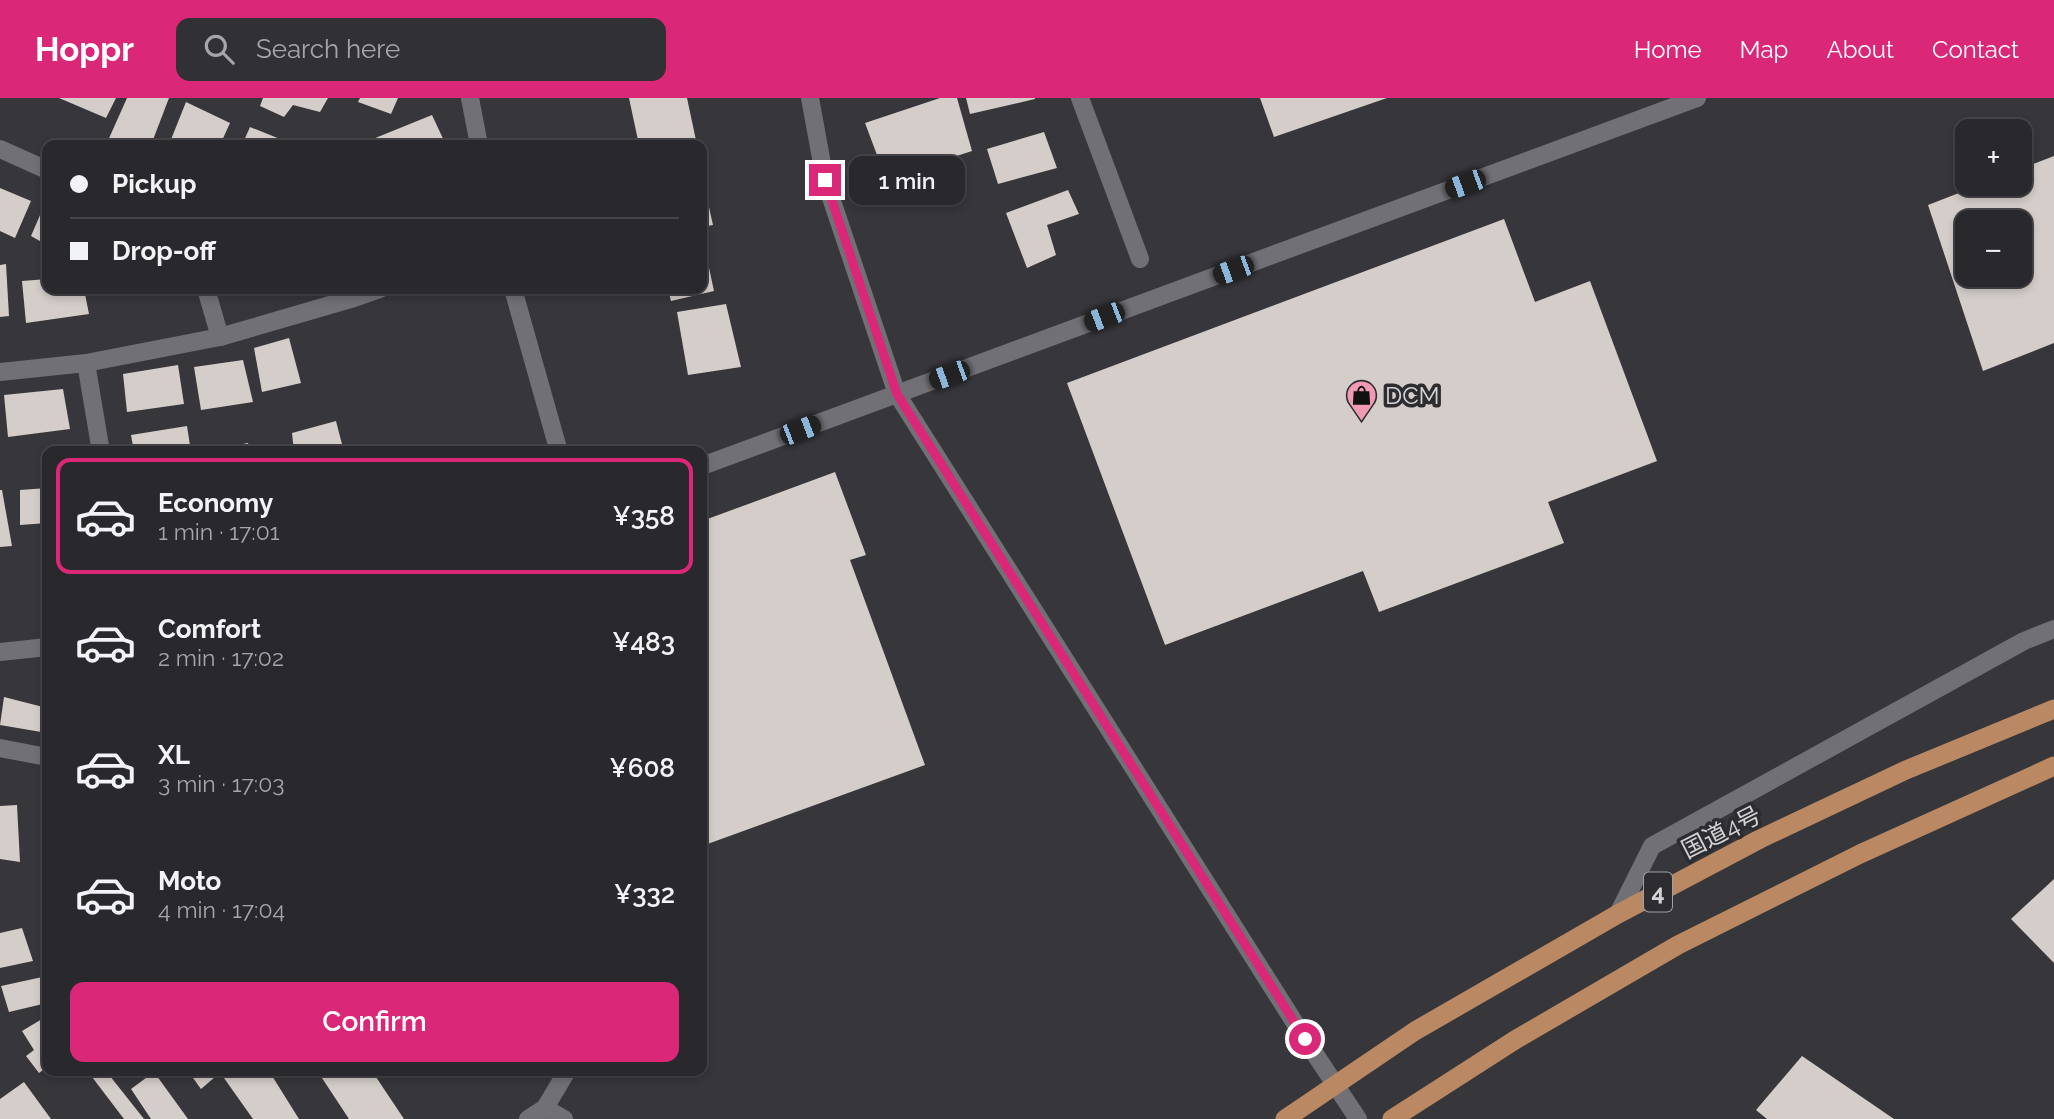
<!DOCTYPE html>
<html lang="en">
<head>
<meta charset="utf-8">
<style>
  body { margin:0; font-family:Raleway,"Noto Sans JP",sans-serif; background:#313034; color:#f1f3f6; height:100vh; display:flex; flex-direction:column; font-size:26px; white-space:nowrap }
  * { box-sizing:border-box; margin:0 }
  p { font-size:23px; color:#a5a6a9 }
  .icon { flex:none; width:38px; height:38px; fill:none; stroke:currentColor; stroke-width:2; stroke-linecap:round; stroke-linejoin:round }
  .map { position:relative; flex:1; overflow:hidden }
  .side { position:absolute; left:42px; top:348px; width:665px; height:630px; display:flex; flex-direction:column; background:#29282c; border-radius:14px; box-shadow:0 4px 10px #0003,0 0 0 2px #454448 }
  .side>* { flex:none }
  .guide { position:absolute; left:42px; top:42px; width:665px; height:154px; border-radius:14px; box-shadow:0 4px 10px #0003,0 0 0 2px #454448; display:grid; align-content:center; height:154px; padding:0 28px; background:#29282c }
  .controls { position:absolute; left:1955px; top:21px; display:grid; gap:14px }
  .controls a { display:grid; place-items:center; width:77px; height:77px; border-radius:14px; background:#29282c; box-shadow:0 4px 10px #0003,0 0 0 2px #454448; font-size:35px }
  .end { position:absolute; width:32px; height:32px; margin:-16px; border:9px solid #db2777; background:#fff; box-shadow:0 0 0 4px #fff }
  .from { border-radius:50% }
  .bubble { position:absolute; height:49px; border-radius:14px; background:#29282c; box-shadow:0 4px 10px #0003,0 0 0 2px #454448; font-size:23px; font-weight:600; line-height:49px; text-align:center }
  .car { position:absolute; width:21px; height:42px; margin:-21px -10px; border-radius:9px; box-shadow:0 0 5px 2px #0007; background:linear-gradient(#222 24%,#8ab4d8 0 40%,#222 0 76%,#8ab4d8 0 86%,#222 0) }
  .guide b { display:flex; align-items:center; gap:24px; height:66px; font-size:26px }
  .guide b+b { border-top:2px solid #454448 }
  .guide i { width:18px; height:18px; background:#f1f3f6 }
  ul { padding:12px 0 0; list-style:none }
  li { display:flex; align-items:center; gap:21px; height:116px; margin:0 14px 10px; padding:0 14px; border:4px solid transparent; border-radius:14px }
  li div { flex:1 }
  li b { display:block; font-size:26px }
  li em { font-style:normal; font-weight:600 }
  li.on { border-color:#db2777 }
  li>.icon { width:63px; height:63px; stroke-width:1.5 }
  .cta { display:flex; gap:14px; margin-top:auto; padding:14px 28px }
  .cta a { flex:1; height:80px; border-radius:14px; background:#db2777; color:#fff; font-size:28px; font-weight:600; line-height:80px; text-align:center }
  header { display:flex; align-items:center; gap:42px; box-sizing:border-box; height:98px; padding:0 35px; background:#db2777; color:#fff }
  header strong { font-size:33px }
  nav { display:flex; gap:38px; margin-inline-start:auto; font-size:24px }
  .search { width:490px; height:63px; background:#313034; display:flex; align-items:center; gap:18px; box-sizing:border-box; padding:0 24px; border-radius:14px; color:#a5a6a9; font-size:26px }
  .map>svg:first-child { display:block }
</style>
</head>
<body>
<header>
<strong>Hoppr</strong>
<div class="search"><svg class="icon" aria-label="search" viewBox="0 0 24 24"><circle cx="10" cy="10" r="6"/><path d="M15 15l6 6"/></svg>Search here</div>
<nav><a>Home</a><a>Map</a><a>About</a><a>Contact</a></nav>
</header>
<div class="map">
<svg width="2054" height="1021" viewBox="0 0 2054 1021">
  <rect width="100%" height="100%" fill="#37363b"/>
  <g fill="#d4cdc9" fill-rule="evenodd">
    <path d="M59,0H116L106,20Z"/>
    <path d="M127,0H169L151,47H106Z"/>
    <path d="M263,0H328L320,14L293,7L284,19L260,8Z"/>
    <path d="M360,0H398L391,16L358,4Z"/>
    <path d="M629,0H687L697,47H639Z"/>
    <path d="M940,0H957L972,53L886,81L865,25Z"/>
    <path d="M966,0H1035V1L970,16Z"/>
    <path d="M1260,0H1387L1274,39Z"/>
    <path d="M186,4L230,25L220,47H178L170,44Z"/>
    <path d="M432,17L446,47H358Z"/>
    <path d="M250,29L285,43L283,47H242Z"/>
    <path d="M1044,34L1057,70L998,86L987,51Z"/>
    <path d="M2054,58V245L1983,273L1928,107L1982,86H2020V71ZM1967,124H2020V177H1967Z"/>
    <path d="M702,78L713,127L702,129Z"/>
    <path d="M0,90L31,103L15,140L0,133Z"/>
    <path d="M1068,92L1079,116L1047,127L1056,157L1027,170L1006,115Z"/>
    <path d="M47,101V147L31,138Z"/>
    <path d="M1504,121L1535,204L1590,183L1657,363L1548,404L1564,445L1379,514L1363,473L1165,547L1067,285Z"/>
    <path d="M708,165L714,193L671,203L668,191H702V166Z"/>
    <path d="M6,166L9,218L0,219V167Z"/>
    <path d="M47,181V191H84L89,216L26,225L22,183Z"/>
    <path d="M121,191H145L122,198Z"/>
    <path d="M726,206L741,269L688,277L677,214Z"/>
    <path d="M289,240L301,285L262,294L254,250Z"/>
    <path d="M243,262L253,304L201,312L194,269Z"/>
    <path d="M178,267L184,306L127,314L123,276Z"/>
    <path d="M63,291L70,331L8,339L4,297Z"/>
    <path d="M336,323L344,354H294L292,335Z"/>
    <path d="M187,328L191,354H134L131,337Z"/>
    <path d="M248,345L250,354H213V352Z"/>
    <path d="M835,374L866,457L850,462L925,667L702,748V423Z"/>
    <path d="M47,390V425L20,427V392Z"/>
    <path d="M0,392H2L12,448L0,449Z"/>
    <path d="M4,599L47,610V635L0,627Z"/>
    <path d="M17,707L20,764L0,761V708Z"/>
    <path d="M2054,781V865L2011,821Z"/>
    <path d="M22,830L33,863L0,870V835Z"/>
    <path d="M47,878V905L9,914L1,888Z"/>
    <path d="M47,918V969L39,975L26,958L34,952L22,933Z"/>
    <path d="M1802,958L1894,1021H1767L1756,1012Z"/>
    <path d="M99,973H106L144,1021H124L92,979Z"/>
    <path d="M188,973H211L215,979L201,991Z"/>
    <path d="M219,973H269L299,1021H253Z"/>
    <path d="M327,973H372L404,1021H349L320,977Z"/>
    <path d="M154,974L188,1021H151L131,991Z"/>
    <path d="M24,984L51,1021H0V1001Z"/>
  </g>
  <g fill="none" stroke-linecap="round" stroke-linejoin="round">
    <g stroke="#717076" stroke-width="18">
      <path d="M470,0L479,47"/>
      <path d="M1080,0L1140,161"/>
      <path d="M0,51L47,72"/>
      <path d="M206,191L220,239"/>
      <path d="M513,191L559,354"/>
      <path d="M86,265L101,354"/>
      <path d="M0,274L86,265L220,239L354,200L380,191"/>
      <path d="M0,650L47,659"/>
      <path d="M1618,816L1652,748L2024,543L2054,531"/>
      <path d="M545,1010L564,1021"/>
    </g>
    <g stroke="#717076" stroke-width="18">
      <path d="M810,0L825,82L897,296L1305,941L1358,1021"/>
      <path d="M702,368L1697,0"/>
      <path d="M0,554L47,549"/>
      <path d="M528,1021L545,1010L567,973"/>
    </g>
    <g stroke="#ba8963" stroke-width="19">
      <path d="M1285,1021L1415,933L1618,816L1760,741L1906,672L2054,611"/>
      <path d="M1392,1021L1515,942L1678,847L1860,756L2054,668"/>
    </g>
  </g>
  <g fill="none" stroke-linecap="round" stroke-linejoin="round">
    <path stroke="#db2777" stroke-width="9" d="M825,82L897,296L1305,941"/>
  </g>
  <defs>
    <symbol id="shop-pin" viewBox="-11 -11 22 30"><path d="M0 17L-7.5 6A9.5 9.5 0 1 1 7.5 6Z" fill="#f19ab4" stroke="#2d2c31"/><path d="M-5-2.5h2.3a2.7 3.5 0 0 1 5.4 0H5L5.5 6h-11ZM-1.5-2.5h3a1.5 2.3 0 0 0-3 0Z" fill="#111"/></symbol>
  </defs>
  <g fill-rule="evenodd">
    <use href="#shop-pin" x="1344" y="280" width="35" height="47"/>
  </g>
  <g text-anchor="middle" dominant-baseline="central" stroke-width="7" stroke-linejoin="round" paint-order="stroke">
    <rect fill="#2d2c31" stroke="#a1a1a4" stroke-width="2" x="1644" y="774.5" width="28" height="39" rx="5"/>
    <g font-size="23" font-weight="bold" fill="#d3d3d6">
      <text x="1658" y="794">4</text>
    </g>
    <g font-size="24" fill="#d3d3d6" stroke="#2d2c31" text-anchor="start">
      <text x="1385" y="297">DCM</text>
    </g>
    <g font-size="24" fill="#d3d3d6" stroke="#2d2c31">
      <text transform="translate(1721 734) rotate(-27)">国道4号</text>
    </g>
  </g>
</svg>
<div class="controls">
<a>+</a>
<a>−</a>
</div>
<i class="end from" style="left:1305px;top:941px"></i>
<i class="end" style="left:825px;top:82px"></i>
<div class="bubble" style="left:849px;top:58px;width:116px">1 min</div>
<i class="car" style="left:1465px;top:86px;rotate:250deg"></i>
<i class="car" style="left:1233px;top:172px;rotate:250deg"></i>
<i class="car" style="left:1104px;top:219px;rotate:249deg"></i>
<i class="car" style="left:949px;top:277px;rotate:250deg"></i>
<i class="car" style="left:800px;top:332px;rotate:69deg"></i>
<div class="guide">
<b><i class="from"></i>Pickup</b>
<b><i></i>Drop-off</b>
</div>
<section class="side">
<ul>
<li class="on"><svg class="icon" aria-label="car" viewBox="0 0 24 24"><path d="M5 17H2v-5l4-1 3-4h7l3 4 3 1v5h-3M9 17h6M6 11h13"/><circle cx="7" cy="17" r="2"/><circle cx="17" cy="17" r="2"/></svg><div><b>Economy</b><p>1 min · 17:01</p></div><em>¥358</em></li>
<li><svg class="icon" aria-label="car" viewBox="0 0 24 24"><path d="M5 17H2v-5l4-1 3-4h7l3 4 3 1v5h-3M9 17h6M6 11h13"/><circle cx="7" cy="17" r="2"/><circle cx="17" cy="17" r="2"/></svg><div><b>Comfort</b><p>2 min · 17:02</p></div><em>¥483</em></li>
<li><svg class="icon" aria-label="car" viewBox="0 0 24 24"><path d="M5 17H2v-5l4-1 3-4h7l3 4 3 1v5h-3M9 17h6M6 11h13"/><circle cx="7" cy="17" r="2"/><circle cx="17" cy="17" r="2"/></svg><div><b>XL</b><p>3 min · 17:03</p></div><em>¥608</em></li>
<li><svg class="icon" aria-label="car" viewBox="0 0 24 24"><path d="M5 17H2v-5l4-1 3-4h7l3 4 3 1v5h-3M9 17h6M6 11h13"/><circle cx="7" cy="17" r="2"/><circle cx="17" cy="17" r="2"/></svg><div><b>Moto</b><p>4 min · 17:04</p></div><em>¥332</em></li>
</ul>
<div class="cta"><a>Confirm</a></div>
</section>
</div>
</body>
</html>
